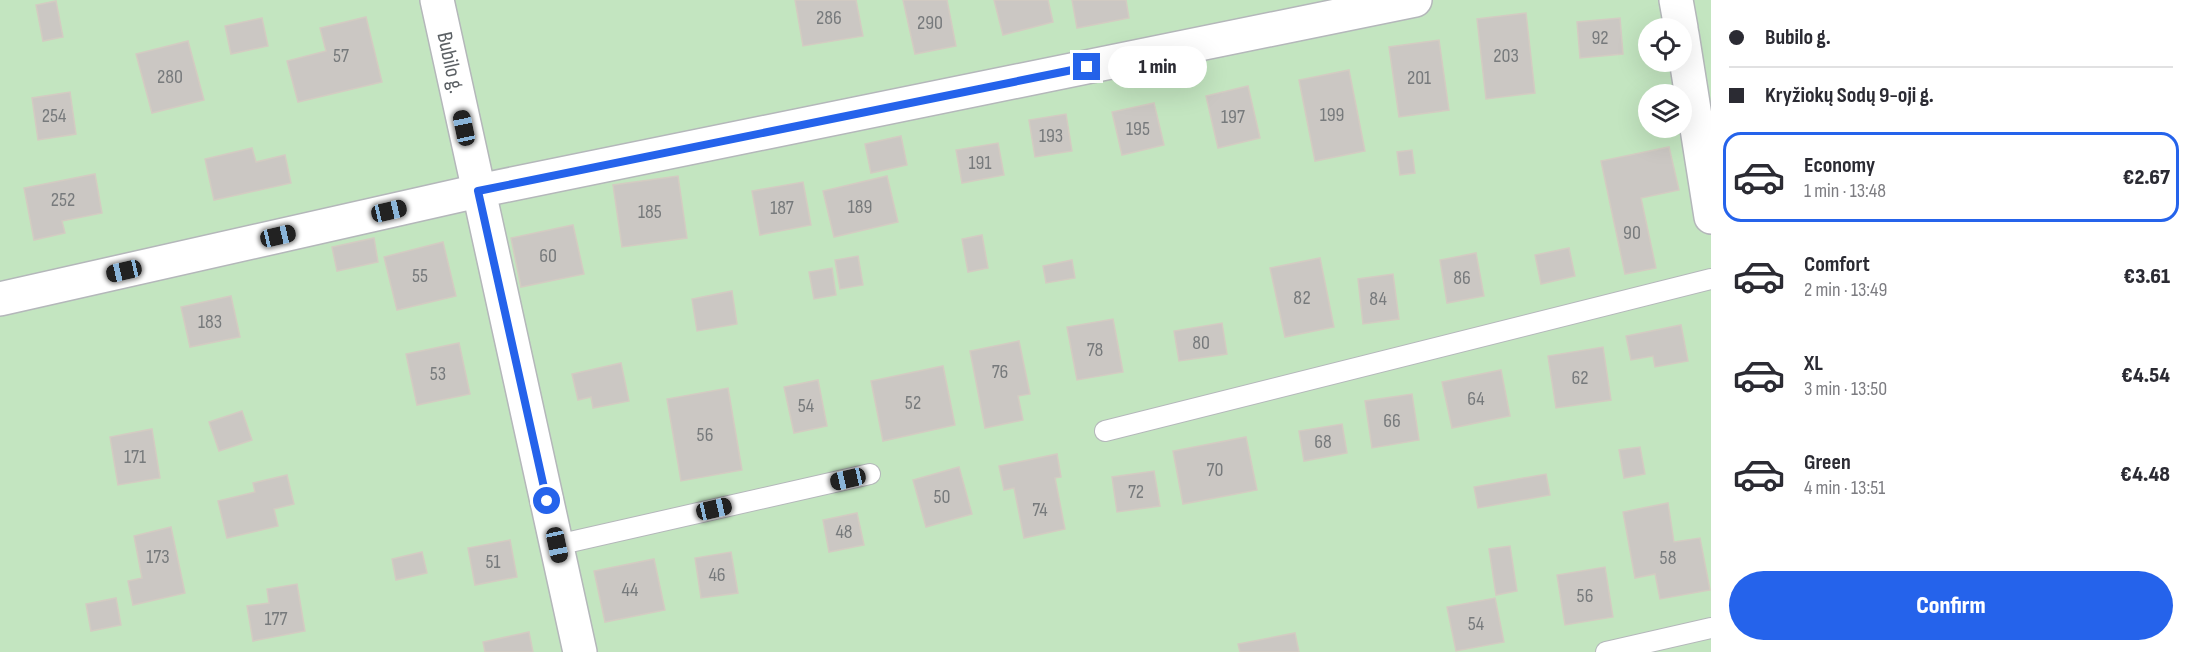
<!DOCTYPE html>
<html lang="en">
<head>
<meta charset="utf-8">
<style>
  body { margin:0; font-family:"Sofia Sans Condensed",sans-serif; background:#f2f2f3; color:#2b2b33; height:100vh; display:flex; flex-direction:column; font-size:22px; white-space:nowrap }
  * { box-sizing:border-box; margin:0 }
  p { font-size:20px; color:#7c7c81 }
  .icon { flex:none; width:33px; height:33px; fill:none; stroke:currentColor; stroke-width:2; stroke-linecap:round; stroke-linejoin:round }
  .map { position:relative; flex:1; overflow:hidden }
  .details { display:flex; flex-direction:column; background:#fff; width:480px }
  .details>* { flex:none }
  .top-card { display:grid; align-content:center; height:132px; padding:0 18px; background:#fff }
  .tools { position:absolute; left:1638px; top:18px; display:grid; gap:12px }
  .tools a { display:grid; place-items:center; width:54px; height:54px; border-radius:50%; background:#fff; box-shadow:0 6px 24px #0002; font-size:30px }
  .end { position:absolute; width:27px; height:27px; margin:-14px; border:8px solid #2563eb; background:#fff; box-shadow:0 0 0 3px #fff }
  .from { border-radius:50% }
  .bubble { position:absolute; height:42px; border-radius:21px; background:#fff; box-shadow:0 6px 24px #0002; font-size:20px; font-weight:800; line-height:42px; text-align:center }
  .car { position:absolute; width:18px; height:36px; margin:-18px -9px; border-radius:8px; box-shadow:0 0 4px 2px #0007; background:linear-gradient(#222 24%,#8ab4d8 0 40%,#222 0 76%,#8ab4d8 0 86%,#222 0) }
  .top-card b { display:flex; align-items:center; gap:21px; height:57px; font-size:22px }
  .top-card b+b { border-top:2px solid #e1e1e2 }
  .top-card i { width:15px; height:15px; background:#2b2b33 }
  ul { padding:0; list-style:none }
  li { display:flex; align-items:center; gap:18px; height:90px; margin:0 12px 9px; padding:0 6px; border:3px solid transparent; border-radius:18px }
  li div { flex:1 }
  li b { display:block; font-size:22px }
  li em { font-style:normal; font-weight:800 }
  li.selected { border-color:#2563eb }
  li>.icon { width:54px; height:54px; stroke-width:1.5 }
  .cta { display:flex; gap:12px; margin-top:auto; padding:12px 18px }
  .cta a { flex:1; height:69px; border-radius:36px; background:#2563eb; color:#fff; font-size:24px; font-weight:800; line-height:69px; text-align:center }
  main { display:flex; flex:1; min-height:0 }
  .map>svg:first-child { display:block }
</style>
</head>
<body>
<main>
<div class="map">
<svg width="1711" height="652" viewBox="0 0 1711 652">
  <rect width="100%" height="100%" fill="#eeebe3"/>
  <path fill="#c3e5c0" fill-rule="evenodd" d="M0,0H1711V652H0ZM1648,28H1682V62H1648ZM1648,94H1682V128H1648Z"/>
  <g fill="#cbc7c3" stroke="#d3ccc2" stroke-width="1.5">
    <path d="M795,0H856L863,36L803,46Z"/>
    <path d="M903,0H947L956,46L915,54Z"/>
    <path d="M994,0H1048L1053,22L1003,35Z"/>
    <path d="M1072,0H1126L1129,18L1077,28Z"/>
    <path d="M56,1L63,37L43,41L36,5Z"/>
    <path d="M1526,13L1535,93L1486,99L1477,19Z"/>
    <path d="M366,17L382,82L298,102L287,61L326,51L320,28Z"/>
    <path d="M262,18L268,46L231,54L225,26Z"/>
    <path d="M1620,18L1623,54L1580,58L1577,22Z"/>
    <path d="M1439,40L1449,110L1399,117L1389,47Z"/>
    <path d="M188,41L204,100L152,113L136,54Z"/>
    <path d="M1349,70L1365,151L1315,161L1299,80Z"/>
    <path d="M1248,86L1260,138L1218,148L1206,96Z"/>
    <path d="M70,92L76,134L38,140L32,98Z"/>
    <path d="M1154,103L1164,145L1122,155L1112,112Z"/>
    <path d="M1066,114L1072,151L1035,157L1029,120Z"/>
    <path d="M901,136L907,165L871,173L865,144Z"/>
    <path d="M998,143L1004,175L962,183L956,150Z"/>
    <path d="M1669,147L1679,190L1641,198L1656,268L1625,274L1601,161Z"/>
    <path d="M252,148L256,162L285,155L291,183L214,200L205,159Z"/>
    <path d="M1412,150L1415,173L1400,175L1397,152Z"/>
    <path d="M95,174L102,213L62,221L65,233L34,240L24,188Z"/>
    <path d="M678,176L687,238L622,247L613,185Z"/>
    <path d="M887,176L898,222L834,237L823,191Z"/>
    <path d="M803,182L811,225L760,235L752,191Z"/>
    <path d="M573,225L584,274L521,287L511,238Z"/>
    <path d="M982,235L988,268L968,272L962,239Z"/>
    <path d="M374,238L378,262L337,271L332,247Z"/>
    <path d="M443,242L456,296L397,310L384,257Z"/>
    <path d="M1569,248L1575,276L1541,284L1535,255Z"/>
    <path d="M1476,253L1484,296L1447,303L1440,260Z"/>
    <path d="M858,256L863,285L840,289L835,260Z"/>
    <path d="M1320,258L1334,327L1285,337L1270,268Z"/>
    <path d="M1072,260L1075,278L1046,283L1043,266Z"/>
    <path d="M832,268L836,295L814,299L809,272Z"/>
    <path d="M1393,274L1399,319L1363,324L1358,279Z"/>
    <path d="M732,291L737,324L697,331L692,299Z"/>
    <path d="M231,296L240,337L190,347L181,307Z"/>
    <path d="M1113,319L1123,372L1077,380L1067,327Z"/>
    <path d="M1222,323L1227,354L1179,361L1174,331Z"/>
    <path d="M1681,325L1688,361L1655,367L1653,356L1631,360L1626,336Z"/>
    <path d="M1019,341L1030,394L1018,396L1023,420L985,428L970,351Z"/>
    <path d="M459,343L470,394L417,405L406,354Z"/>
    <path d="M1603,347L1611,400L1556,408L1548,356Z"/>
    <path d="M621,363L629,401L593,408L591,397L578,400L572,374Z"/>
    <path d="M943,366L955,425L883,441L871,381Z"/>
    <path d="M1501,370L1510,416L1452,428L1442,382Z"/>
    <path d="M818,380L827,426L794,433L784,387Z"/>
    <path d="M728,388L742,470L681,481L667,399Z"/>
    <path d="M1412,394L1419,440L1372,448L1365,401Z"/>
    <path d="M242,411L252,440L219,451L209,422Z"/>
    <path d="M1342,424L1347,453L1304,461L1299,431Z"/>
    <path d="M152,429L160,478L118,485L110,437Z"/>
    <path d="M1246,437L1257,490L1183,504L1173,451Z"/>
    <path d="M1640,447L1645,474L1624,478L1619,450Z"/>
    <path d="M1057,454L1061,477L1055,478L1065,529L1024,538L1014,488L1004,490L999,466Z"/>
    <path d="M959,467L972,514L926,527L913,480Z"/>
    <path d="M1154,471L1160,506L1117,512L1112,477Z"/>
    <path d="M1546,474L1550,495L1478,508L1474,487Z"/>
    <path d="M287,475L294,504L274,509L278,526L227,538L218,501L255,492L253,483Z"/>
    <path d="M1668,503L1674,542L1700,538L1710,590L1660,599L1655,574L1635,578L1623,512Z"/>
    <path d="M857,513L864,545L829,552L823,520Z"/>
    <path d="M171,527L185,593L133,605L128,581L142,578L134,536Z"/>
    <path d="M510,540L517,577L475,585L468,548Z"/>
    <path d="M1510,546L1517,591L1496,595L1489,549Z"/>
    <path d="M422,552L427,573L396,580L392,559Z"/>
    <path d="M731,552L738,593L701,598L695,558Z"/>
    <path d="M654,559L665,610L605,622L594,571Z"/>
    <path d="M1605,567L1613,617L1565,625L1557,575Z"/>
    <path d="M297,584L305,631L253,641L247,606L269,603L267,589Z"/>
    <path d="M116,598L121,625L91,631L86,604Z"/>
    <path d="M1495,598L1504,642L1456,651L1447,607Z"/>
    <path d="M529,632L533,652H485L483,642Z"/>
    <path d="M1295,633L1299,652H1240L1238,644Z"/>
  </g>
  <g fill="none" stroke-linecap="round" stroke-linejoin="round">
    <defs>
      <g id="lane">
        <path d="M1105,431L1711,279"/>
        <path d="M557,545L870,474"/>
        <path d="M1606,652L1711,628"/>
      </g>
      <g id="street">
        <path id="s1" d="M437,0L580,652"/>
        <path d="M1676,0L1681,28"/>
        <path d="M1682,34L1711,217"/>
        <path d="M0,299L478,191L1415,0"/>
      </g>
    </defs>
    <use href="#lane" stroke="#b4b7ba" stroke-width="22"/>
    <use href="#street" stroke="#b4b7ba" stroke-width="36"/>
    <use href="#lane" stroke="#fff" stroke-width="20"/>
    <use href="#street" stroke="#fff" stroke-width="33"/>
  </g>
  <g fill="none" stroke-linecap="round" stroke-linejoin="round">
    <path stroke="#2563eb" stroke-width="8" d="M547,501L478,191L1087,67"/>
  </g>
  <g text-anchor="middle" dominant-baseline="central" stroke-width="4.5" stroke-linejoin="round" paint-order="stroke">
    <g font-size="20" fill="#777a7c">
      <text x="829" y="18">286</text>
      <text x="930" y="23">290</text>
      <text x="1600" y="38">92</text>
      <text x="341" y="56">57</text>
      <text x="1506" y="56">203</text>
      <text x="170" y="77">280</text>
      <text x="1419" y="78">201</text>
      <text x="1332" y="115">199</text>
      <text x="54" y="116">254</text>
      <text x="1233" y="117">197</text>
      <text x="1138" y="129">195</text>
      <text x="1051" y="136">193</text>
      <text x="980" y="163">191</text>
      <text x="63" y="200">252</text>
      <text x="860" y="207">189</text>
      <text x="782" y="208">187</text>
      <text x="650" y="212">185</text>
      <text x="1632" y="233">90</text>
      <text x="548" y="256">60</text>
      <text x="420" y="276">55</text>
      <text x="1462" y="278">86</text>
      <text x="1302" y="298">82</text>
      <text x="1378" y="299">84</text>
      <text x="210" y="322">183</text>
      <text x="1201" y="343">80</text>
      <text x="1095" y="350">78</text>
      <text x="1000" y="372">76</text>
      <text x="438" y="374">53</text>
      <text x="1580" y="378">62</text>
      <text x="1476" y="399">64</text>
      <text x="913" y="403">52</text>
      <text x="806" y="406">54</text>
      <text x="1392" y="421">66</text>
      <text x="705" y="435">56</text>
      <text x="1323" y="442">68</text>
      <text x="135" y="457">171</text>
      <text x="1215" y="470">70</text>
      <text x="1136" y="492">72</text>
      <text x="942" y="497">50</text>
      <text x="1040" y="510">74</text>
      <text x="844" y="532">48</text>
      <text x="158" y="557">173</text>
      <text x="1668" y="558">58</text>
      <text x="493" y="562">51</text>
      <text x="717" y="575">46</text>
      <text x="630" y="590">44</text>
      <text x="1585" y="596">56</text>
      <text x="276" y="619">177</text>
      <text x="1476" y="624">54</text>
    </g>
    <g font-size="22" fill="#5b6064" stroke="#fff">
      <text stroke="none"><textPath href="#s1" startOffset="64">Bubilo g.</textPath></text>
    </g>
  </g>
</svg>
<div class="tools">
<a><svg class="icon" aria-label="locate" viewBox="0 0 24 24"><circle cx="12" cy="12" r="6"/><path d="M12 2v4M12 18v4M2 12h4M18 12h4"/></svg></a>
<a><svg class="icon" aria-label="layers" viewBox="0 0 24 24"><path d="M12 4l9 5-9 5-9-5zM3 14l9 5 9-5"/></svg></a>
</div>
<i class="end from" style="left:547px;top:501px"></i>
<i class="end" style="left:1087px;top:67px"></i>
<div class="bubble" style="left:1108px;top:46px;width:99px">1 min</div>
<i class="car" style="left:464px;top:128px;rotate:348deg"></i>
<i class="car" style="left:389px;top:211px;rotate:77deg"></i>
<i class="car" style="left:278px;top:236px;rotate:77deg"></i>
<i class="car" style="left:124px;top:271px;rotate:257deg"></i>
<i class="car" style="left:848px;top:479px;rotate:257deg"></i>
<i class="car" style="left:714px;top:509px;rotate:77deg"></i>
<i class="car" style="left:557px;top:545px;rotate:168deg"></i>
</div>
<section class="details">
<div class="top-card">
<b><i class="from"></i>Bubilo g.</b>
<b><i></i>Kryžiokų Sodų 9-oji g.</b>
</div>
<ul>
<li class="selected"><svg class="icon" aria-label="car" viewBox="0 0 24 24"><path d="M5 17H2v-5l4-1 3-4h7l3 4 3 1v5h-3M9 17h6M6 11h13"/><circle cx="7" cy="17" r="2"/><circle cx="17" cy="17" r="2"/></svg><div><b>Economy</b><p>1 min · 13:48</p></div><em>€2.67</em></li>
<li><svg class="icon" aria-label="car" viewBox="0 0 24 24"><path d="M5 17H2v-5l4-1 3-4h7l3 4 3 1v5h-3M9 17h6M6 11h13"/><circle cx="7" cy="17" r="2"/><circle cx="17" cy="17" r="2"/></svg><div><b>Comfort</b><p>2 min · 13:49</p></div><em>€3.61</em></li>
<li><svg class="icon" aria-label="car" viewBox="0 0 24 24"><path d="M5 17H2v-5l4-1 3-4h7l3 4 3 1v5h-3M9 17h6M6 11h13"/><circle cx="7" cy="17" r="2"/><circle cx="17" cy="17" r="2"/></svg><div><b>XL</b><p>3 min · 13:50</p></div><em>€4.54</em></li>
<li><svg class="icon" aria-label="car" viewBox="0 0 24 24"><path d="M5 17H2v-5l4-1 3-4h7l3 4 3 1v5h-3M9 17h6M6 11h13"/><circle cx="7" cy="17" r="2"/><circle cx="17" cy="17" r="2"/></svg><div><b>Green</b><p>4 min · 13:51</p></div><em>€4.48</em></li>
</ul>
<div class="cta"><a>Confirm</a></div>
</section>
</main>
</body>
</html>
